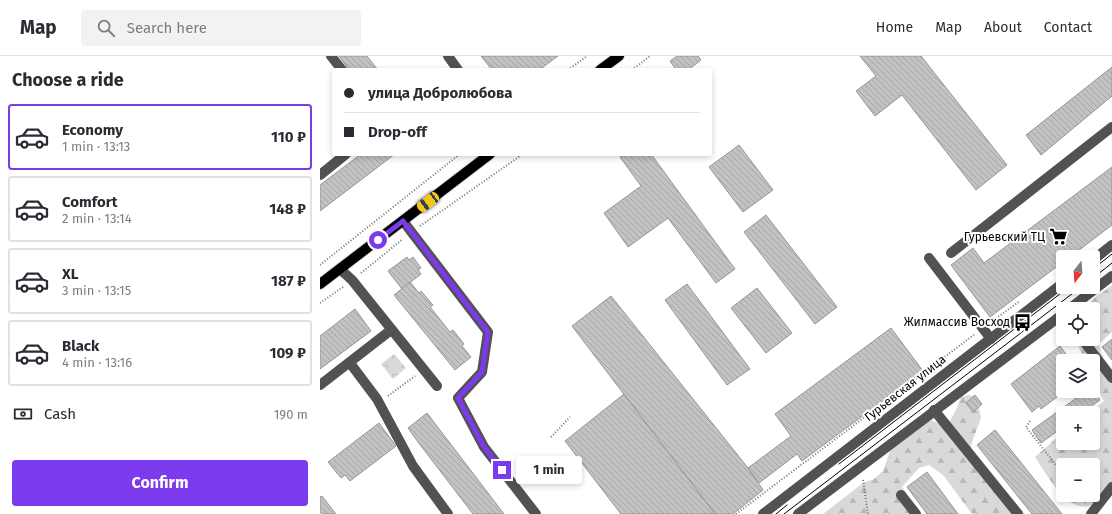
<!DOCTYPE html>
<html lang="en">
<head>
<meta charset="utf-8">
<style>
  body { margin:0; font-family:"Fira Sans",sans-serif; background:#f2f2f3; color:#2b2b33; height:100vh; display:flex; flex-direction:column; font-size:15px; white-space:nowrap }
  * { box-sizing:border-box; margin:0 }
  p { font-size:13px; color:#7c7c81 }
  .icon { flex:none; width:22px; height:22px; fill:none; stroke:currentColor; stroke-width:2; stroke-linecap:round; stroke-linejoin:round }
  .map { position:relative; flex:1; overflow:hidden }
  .panel { display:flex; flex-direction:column; background:#fff; width:320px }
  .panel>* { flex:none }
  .guide { position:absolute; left:12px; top:12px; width:380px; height:88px; border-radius:4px; box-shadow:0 2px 6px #0003; display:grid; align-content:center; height:88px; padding:0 12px; background:#fff }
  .needle { width:26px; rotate:197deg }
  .buttons { position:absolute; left:736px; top:194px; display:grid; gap:8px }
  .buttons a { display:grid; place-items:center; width:44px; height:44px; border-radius:4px; background:#fff; box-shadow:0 2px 6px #0003; font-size:20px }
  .end { position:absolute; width:18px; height:18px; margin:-9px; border:5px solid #7c3aed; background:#fff; box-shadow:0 0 0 2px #fff }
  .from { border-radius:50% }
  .bubble { position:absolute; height:28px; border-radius:4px; background:#fff; box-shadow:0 2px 6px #0003; font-size:13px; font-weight:700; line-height:28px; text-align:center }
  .car { position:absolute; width:12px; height:24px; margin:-12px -6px; border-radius:5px; box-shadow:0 0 3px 1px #0007; background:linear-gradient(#f5c518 24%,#345 0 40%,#f5c518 0 76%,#345 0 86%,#f5c518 0) }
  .guide b { display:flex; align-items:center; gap:14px; height:38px; font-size:15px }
  .guide b+b { border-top:1px solid #e1e1e2 }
  .guide i { width:10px; height:10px; background:#2b2b33 }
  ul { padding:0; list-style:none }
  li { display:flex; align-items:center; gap:12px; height:66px; margin:0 8px 6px; padding:0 4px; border:2px solid #e1e1e2; border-radius:4px }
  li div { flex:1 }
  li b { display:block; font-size:15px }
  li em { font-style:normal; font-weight:700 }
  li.on { border-color:#7c3aed }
  li>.icon { width:36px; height:36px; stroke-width:1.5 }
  h2 { padding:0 12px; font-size:18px; line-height:48px }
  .pay { display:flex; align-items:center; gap:10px; height:44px; padding:0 12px; font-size:15px }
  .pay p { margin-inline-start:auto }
  .primary-button { display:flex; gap:8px; margin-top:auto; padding:8px 12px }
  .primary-button a { flex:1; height:46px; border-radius:4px; background:#7c3aed; color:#fff; font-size:16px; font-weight:700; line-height:46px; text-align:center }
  header { display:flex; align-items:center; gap:24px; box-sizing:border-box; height:56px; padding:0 20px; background:#fff; border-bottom:1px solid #e1e1e2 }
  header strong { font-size:19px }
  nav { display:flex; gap:22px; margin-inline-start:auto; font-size:14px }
  .search { width:280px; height:36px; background:#f2f2f3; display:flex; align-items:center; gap:10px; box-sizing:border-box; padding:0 14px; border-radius:4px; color:#7c7c81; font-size:15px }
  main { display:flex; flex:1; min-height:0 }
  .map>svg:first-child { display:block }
</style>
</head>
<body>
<header>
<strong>Map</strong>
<div class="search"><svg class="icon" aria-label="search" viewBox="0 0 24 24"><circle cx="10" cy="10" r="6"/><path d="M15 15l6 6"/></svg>Search here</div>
<nav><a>Home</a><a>Map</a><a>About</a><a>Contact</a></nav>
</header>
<main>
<section class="panel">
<h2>Choose a ride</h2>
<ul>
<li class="on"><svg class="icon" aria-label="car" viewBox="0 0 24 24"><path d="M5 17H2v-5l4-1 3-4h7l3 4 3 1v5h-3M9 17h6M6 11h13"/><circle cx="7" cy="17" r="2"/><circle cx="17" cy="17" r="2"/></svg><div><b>Economy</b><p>1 min · 13:13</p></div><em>110 ₽</em></li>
<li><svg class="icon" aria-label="car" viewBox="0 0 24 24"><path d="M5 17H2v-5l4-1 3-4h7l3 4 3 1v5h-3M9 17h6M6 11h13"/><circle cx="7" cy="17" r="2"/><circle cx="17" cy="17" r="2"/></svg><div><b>Comfort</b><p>2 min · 13:14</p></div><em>148 ₽</em></li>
<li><svg class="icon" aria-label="car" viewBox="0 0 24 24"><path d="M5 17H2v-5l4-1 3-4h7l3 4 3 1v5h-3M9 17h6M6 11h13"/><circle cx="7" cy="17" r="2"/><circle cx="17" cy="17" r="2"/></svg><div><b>XL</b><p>3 min · 13:15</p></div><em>187 ₽</em></li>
<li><svg class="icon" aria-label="car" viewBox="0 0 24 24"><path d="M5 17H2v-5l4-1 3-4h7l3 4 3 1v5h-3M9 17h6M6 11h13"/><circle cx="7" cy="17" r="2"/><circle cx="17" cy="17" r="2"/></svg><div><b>Black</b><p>4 min · 13:16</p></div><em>109 ₽</em></li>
</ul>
<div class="pay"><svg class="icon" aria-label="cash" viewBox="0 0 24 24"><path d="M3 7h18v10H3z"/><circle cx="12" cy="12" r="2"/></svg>Cash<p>190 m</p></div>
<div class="primary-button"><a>Confirm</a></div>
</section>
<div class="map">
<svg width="792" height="458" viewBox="0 0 792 458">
  <defs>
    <pattern id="forest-firs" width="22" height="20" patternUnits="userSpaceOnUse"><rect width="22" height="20" fill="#d9d9d9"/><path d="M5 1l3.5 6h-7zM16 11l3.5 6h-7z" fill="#b8b8b8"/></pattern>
    <pattern id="park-crowns" width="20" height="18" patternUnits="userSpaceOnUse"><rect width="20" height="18" fill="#d9d9d9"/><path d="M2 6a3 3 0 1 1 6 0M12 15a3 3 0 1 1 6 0" fill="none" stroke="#b8b8b8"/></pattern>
    <pattern id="building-back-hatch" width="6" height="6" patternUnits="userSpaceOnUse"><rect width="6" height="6" fill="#c2c2c2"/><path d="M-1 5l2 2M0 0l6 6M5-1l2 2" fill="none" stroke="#a5a5a5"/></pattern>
  </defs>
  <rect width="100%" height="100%" fill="#fff"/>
  <g fill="url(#forest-firs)" fill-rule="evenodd">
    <path d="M792,229V276L779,288L784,305L792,315V434C784,437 777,447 769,450C746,456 726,417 715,401L743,376V387H773V357H769L784,345L773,323V305H765L755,283H773V253H760ZM743,409H773V439H743Z"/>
    <path d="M649,339L657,343L661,362L651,389L652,397L705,458H652L623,419L609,409L599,412L582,431L602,458H503L543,427L554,423L563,415L571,392L607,362L626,371L635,356L641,341Z"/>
  </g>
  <path fill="url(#park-crowns)" d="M74,298L86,312L73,323L61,308Z"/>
  <g fill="url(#building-back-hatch)" stroke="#969696">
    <path d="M19,0H47L58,14H29Z"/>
    <path d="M161,0H238L219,14H172Z"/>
    <path d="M357,0H378L381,4L368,14H356L350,5Z"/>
    <path d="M540,0H601L687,109L656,134L582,39L555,60L536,35L556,20Z"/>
    <path d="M792,11V40L721,99L706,79Z"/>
    <path d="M419,89L453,134L423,156L389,111Z"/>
    <path d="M41,98H75L0,155V129Z"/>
    <path d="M305,98H331L415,213L396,227L348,162L308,191L284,157L321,130L300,101Z"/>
    <path d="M792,111V169L750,201H743V206L670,261L631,209L653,192L664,207Z"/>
    <path d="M446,159L517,251L495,268L424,176Z"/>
    <path d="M87,201L89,204L93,201L101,212L98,214L101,218L82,233L68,215Z"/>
    <path d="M90,226L99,237L101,235L113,249L110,251L130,276L133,274L144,288L142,290L151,301L135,314L74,239Z"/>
    <path d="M367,228L430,313L407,329L345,244Z"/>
    <path d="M437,232L472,277L446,297L411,252Z"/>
    <path d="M291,240L428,412L443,434L413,458H395L252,270Z"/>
    <path d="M35,253L51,275L0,313V280Z"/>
    <path d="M571,272L603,315L482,405L477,398L439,427L428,412L471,380L455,358Z"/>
    <path d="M792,283V304L782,291Z"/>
    <path d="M740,290L751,305H743V335H745L721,353L719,350L712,356L691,328Z"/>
    <path d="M766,335H773L780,344L762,357H743V371L721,387L712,374Z"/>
    <path d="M304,338L395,458H301L245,385Z"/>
    <path d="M655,339L662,348L653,356L646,347Z"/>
    <path d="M107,357L184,458H153L98,386L88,372Z"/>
    <path d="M59,367L76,390L30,425L25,419L21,422L8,406Z"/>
    <path d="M675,374L742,458H712L657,389Z"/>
    <path d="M607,416L638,458H607L587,431Z"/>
    <path d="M2,440L16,458H2L0,456V441Z"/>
  </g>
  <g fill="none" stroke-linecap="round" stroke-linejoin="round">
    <defs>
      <g id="major">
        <path d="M280,14L299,0"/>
        <path d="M0,228L170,98"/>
      </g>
    </defs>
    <use href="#major" stroke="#dbdbdb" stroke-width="12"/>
    <g stroke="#747474" stroke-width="2" stroke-dasharray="1 2" stroke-linecap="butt">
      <path d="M248,14L267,0"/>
      <path d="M312,14L330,0"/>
      <path d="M100,170L203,98"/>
      <path d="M758,201L764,197"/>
      <path d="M0,209L140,98"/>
      <path d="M41,217L83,183"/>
      <path d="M737,217L743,212"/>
      <path d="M0,247L23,231"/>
      <path d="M671,266L700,245"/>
      <path d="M68,340L95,320"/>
      <path d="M710,365L706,371L743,418"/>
      <path d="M231,381L250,361"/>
      <path d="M543,424L548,458"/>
      <path d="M759,439L766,447"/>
      <path d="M416,458L655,278"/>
    </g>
    <g stroke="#525252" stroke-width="10">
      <path d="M11,0L22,14"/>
      <path d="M128,0L138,14"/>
      <path d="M0,119L26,98"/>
      <path d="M83,165L168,276L162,316L138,342L164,391L216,458"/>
      <path d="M631,197L792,71"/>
      <path d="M609,202L671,283"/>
      <path d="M773,204L792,189"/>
      <path d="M20,213L32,224L117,330"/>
      <path d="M749,253L792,220"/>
      <path d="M762,283L792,322"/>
      <path d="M30,307L57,343L93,410L128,458"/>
      <path d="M0,329L71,274"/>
      <path d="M614,354L698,458"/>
      <path d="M581,439L596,458"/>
      <path d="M443,458L743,227"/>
      <path d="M478,458L743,258"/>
      <path d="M771,458L792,431"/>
    </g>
    <use href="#major" stroke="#000" stroke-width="10"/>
    <g stroke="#000" stroke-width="1">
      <path d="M773,213L792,198"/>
      <path d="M773,222L792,207"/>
      <path d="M519,408L749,231"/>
      <path d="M456,458L467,449"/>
      <path d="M464,458L761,231"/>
    </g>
  </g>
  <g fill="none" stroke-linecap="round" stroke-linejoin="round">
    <path stroke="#7c3aed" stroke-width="5" d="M58,184L83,165L168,276L162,316L138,342L164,391L182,414"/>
  </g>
  <defs>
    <symbol id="supermarket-bare" viewBox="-9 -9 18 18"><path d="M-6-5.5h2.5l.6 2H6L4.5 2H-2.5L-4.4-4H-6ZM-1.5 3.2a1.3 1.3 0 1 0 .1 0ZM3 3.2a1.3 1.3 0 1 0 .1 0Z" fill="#000" stroke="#fff" stroke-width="2.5" paint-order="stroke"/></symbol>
    <symbol id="bus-bare" viewBox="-9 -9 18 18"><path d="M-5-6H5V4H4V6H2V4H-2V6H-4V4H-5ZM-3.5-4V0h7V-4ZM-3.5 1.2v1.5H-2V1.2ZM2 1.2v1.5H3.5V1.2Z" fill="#000" stroke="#fff" stroke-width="2.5" paint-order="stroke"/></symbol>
  </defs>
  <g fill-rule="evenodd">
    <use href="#supermarket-bare" x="726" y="168" width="25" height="25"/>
    <use href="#bus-bare" x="690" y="254" width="25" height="25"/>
  </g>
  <g text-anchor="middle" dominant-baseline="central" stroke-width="4" stroke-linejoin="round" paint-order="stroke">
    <g font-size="12" fill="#000" stroke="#fff" text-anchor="end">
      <text x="725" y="181">Гурьевский ТЦ</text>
      <text x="690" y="266">Жилмассив Восход</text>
    </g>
    <g font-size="12" fill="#000" stroke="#fff">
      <text transform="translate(585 332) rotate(-38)">Гурьевская улица</text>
    </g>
  </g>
</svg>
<div class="buttons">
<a><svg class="needle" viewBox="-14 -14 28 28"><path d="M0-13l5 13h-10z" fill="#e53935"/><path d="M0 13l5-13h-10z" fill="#7c7c81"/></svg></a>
<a><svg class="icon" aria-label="locate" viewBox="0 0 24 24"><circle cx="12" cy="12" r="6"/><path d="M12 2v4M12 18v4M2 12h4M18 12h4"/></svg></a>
<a><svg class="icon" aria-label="layers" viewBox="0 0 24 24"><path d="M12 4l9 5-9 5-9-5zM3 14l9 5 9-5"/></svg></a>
<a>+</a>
<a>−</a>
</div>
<i class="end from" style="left:58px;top:184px"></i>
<i class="end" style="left:182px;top:414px"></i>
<div class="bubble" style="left:196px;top:400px;width:66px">1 min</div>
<i class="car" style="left:108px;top:146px;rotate:233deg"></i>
<div class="guide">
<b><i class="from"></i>улица Добролюбова</b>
<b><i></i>Drop-off</b>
</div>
</div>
</main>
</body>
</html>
